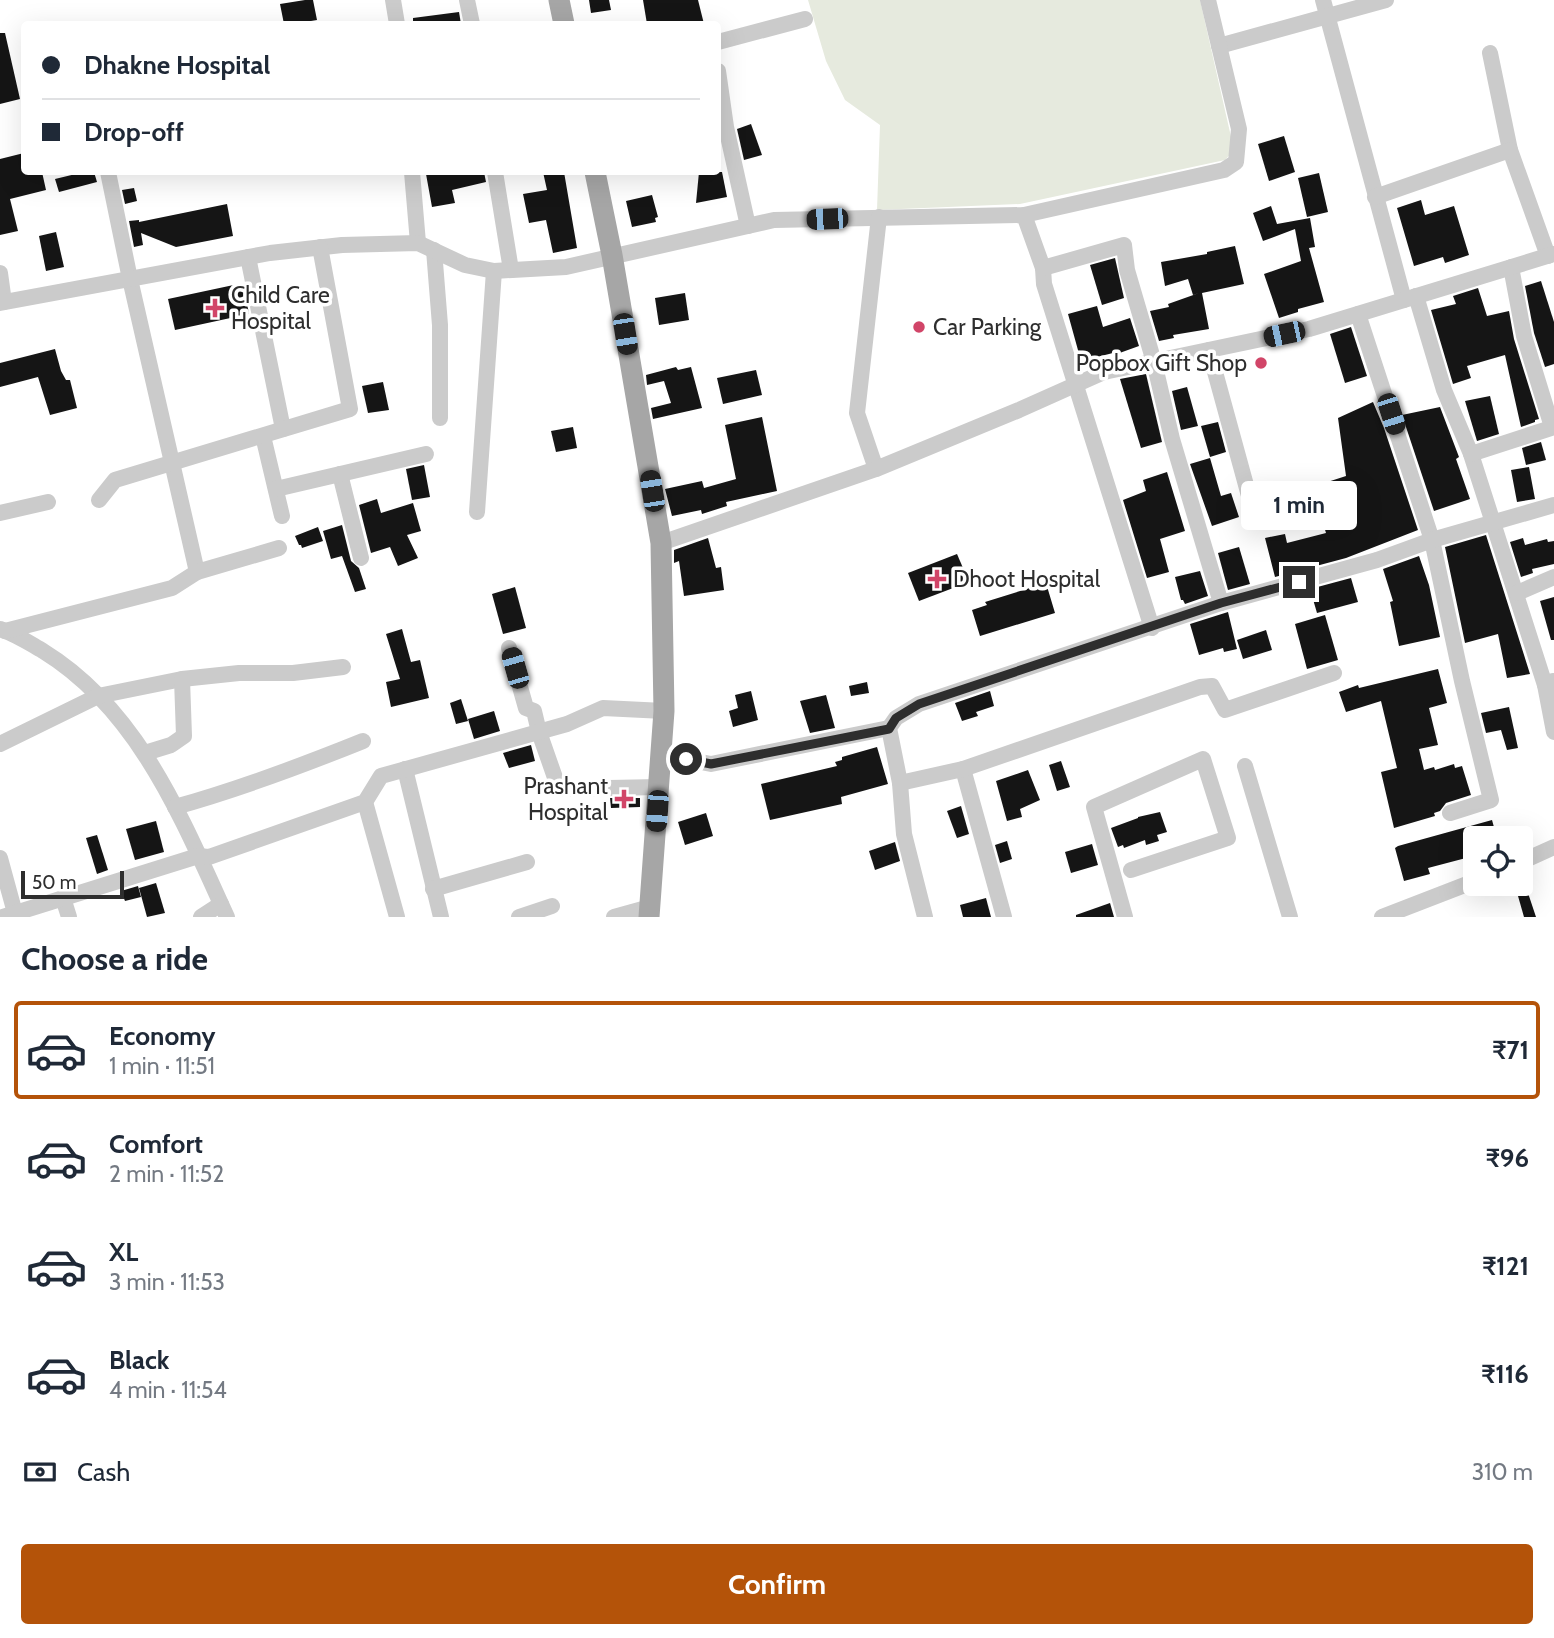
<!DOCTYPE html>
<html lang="en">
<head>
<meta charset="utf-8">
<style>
  body { margin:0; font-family:Cabin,sans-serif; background:#f6f6f7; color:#1f2937; height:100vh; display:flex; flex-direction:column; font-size:26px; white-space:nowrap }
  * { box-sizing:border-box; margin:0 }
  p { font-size:23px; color:#747a83 }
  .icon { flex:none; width:38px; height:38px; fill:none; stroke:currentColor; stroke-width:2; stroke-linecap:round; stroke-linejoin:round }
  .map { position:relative; height:917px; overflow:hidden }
  .drawer { display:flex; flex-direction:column; background:#fff; flex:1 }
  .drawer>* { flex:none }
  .top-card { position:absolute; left:21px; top:21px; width:700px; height:154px; border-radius:7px; box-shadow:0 7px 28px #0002; display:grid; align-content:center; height:154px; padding:0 21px; background:#fff }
  .tools { position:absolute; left:1463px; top:826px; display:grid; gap:14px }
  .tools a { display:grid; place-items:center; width:70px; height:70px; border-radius:7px; background:#fff; box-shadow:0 7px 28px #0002; font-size:35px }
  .scale { position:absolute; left:21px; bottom:18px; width:103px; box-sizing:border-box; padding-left:7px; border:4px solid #2e2e2e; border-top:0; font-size:19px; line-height:24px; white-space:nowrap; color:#2e2e2e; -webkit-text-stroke:5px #fff; paint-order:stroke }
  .end { position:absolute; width:32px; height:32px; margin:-16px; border:9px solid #2e2e2e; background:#fff; box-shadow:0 0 0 4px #fff }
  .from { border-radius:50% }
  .bubble { position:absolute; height:49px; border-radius:7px; background:#fff; box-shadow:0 7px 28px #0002; font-size:23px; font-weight:700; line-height:49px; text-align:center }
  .car { position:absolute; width:21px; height:42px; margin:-21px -10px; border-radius:9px; box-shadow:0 0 5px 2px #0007; background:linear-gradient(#222 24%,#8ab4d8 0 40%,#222 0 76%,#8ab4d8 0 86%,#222 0) }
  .top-card b { display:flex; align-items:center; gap:24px; height:66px; font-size:26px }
  .top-card b+b { border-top:2px solid #e0e1e3 }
  .top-card i { width:18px; height:18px; background:#1f2937 }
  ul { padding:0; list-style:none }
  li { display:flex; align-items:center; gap:21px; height:98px; margin:0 14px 10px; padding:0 7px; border:4px solid transparent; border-radius:7px }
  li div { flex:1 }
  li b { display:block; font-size:26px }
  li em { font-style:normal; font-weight:700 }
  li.selected { border-color:#b45309 }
  li>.icon { width:63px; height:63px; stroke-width:1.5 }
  h2 { padding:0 21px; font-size:32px; line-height:84px }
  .pay { display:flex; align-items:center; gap:18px; height:77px; padding:0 21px; font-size:26px }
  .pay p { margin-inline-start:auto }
  .cta { display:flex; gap:14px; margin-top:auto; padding:14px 21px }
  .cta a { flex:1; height:80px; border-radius:7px; background:#b45309; color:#fff; font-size:28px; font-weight:700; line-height:80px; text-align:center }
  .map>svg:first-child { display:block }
</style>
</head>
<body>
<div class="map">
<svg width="1554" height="917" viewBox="0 0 1554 917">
  <rect width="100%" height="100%" fill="#fff"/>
  <path fill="#e6eade" d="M808,0H1200L1234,150L1225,160L1020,204L877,210L880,125L845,100L826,61Z"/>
  <g fill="#151515">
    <path d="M305,0H313L317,20L311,21L312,24H284L280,4Z"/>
    <path d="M589,0H609L611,10L591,13Z"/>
    <path d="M643,0H698L704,24H647Z"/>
    <path d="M459,12L461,24H413V18Z"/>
    <path d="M0,33H5L20,99L0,104Z"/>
    <path d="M751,124L762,155L744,160L737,129Z"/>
    <path d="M1284,136L1295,172L1269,181L1258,144Z"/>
    <path d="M24,153V172H42L46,190L10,199L18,231L0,235V159Z"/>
    <path d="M84,172H94L97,182L59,192L55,179Z"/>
    <path d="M441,172H484L486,182L452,190L455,203L432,207L426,174Z"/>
    <path d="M543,172H564L577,248L553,253L546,220L529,223L523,194L547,190Z"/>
    <path d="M699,172H722L727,197L696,203Z"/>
    <path d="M1319,173L1328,212L1307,217L1298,178Z"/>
    <path d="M134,188L137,201L125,204L122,190Z"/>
    <path d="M652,195L658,217L655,218L656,222L632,227L626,201Z"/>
    <path d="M1421,200L1425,215L1454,206L1469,255L1445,263L1443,257L1414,266L1397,208Z"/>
    <path d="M227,204L233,236L176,247L141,233L143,245L134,247L129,221L139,220V222Z"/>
    <path d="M1271,206L1277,224L1310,218L1315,247L1309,248L1324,302L1298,309V312L1279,318L1264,274L1301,261L1295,229L1263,241L1253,213Z"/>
    <path d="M56,232L64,267L46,271L39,236Z"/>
    <path d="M1235,246L1244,284L1202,293L1209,329L1173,335L1174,338L1159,341L1150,311L1169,307L1168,304L1199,293L1193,295L1188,279L1165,286L1161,262L1207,254V252Z"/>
    <path d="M1115,258L1124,298L1102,305L1090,265Z"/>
    <path d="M1541,281L1554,322V364L1545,367L1534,333L1525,286Z"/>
    <path d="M243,283L249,314L175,330L168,299Z"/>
    <path d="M1478,288L1487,316L1509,311L1514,339L1539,419L1535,420V422L1521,427L1505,355L1467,366L1471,378L1453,384L1431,310L1456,304L1453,296Z"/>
    <path d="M685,293L689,320L659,325L655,298Z"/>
    <path d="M1097,306L1103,327L1130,318L1139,346L1114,355L1113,353L1081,361L1068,314Z"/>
    <path d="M1351,327L1367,376L1345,383L1330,334Z"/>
    <path d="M55,349L61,371L66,380H70L77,408L50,415L38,377L0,387V363Z"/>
    <path d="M676,367L678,370L691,367L702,408L653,419L651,408L671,403L664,381L647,385L646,375Z"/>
    <path d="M756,370L762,395L723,404L717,378Z"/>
    <path d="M1146,374L1162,442L1141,448L1120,379Z"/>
    <path d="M383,382L389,410L368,413L362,386Z"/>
    <path d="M1187,387L1198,426L1181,430L1172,391Z"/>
    <path d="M1490,396L1499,434L1477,441L1465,401Z"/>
    <path d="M1373,402L1384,428L1418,530L1346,558L1275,577L1265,538L1285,534L1287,543L1326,533L1312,487L1346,476L1338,418Z"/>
    <path d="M1440,407L1459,457L1456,459L1470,499L1434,511L1402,415Z"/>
    <path d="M762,417L777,491L726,502L727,506L702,514L701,510L672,516L665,489L702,481L704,488L736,479L725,425Z"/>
    <path d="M1218,422L1226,452L1210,457L1201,426Z"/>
    <path d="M573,427L577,448L556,452L551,431Z"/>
    <path d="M1541,442L1546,460L1526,465L1522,448Z"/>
    <path d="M1210,458L1221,496L1231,493L1239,517L1212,526L1190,464Z"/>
    <path d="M424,465L430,497L412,500L406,469Z"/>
    <path d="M1529,467L1535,499L1517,502L1511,470Z"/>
    <path d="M1167,472L1185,531L1160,539L1169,572L1147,578L1123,500L1146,491L1143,480Z"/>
    <path d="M377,499L381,513L413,503L421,531L407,535L418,558L398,566L390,547L371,553L359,505Z"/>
    <path d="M342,525L351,561L359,568L366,589L355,592L342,556L331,559L323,531Z"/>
    <path d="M318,527L323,541L302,548L301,545H299L295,536Z"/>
    <path d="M1486,535L1530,674L1507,678L1498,634L1465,643L1445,547Z"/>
    <path d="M708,538L716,568L721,567L724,590L684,596L679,561L674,563V550Z"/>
    <path d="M1523,538L1525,545L1547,539L1548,542L1554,541V564L1532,569L1533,573L1521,577L1510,542Z"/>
    <path d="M1239,547L1250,584L1228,590L1218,553Z"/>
    <path d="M957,554L969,582L919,601L908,573Z"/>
    <path d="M1419,556L1429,585L1440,637L1399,646L1390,602L1393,601L1383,569Z"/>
    <path d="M1200,571L1208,596L1185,604L1183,600H1181L1175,577Z"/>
    <path d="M1351,578L1358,602L1317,613L1310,589Z"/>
    <path d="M1046,583L1055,613L980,636L972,610L987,605L985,602Z"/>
    <path d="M515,587L526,628L503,634L492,594Z"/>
    <path d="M1554,597V640H1551L1540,601Z"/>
    <path d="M1228,612L1237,649L1224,652L1223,648L1199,655L1190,624Z"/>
    <path d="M1325,615L1338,660L1307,669L1295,624Z"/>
    <path d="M402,629L411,662L420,660L429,698L391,707L386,682L400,679L386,634Z"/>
    <path d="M1266,630L1272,650L1243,659L1237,640Z"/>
    <path d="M1438,669L1447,703L1429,708L1438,745L1419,749L1424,770L1434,767L1435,770L1454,764L1455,768L1462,766L1471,795L1446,803L1440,811L1434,813L1435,816L1394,828L1381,772L1397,768L1381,701L1346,712L1339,692L1358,685L1359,688Z"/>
    <path d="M867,682L869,693L851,696L849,686Z"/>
    <path d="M751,691L758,720L733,727L729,711L738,708L735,695Z"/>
    <path d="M990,691L994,706L976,712L978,716L962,721L955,703Z"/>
    <path d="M826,695L835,728L810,733L800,701Z"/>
    <path d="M461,699L468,721L456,724L450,703Z"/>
    <path d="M1509,707L1518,748L1507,750L1501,730L1486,733L1481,713Z"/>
    <path d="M494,711L500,731L474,739L468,719Z"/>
    <path d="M531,745L535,761L509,768L503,753Z"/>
    <path d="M877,747L888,784L841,797L842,804L770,820L761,784L837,766L835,762L842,760V757Z"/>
    <path d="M1061,761L1070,787L1057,791L1049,765Z"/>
    <path d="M1028,770L1040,800L1020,809L1022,817L1007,821L996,781Z"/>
    <path d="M610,798H640V807L611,808Z"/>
    <path d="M961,806L969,834L957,838L947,811Z"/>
    <path d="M1160,812L1167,832L1157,835L1159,841L1146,845L1145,840L1124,848L1123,845L1118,847L1111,828L1138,818V817Z"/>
    <path d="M706,813L713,836L685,845L678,822Z"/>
    <path d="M1492,820L1497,838H1475V853L1465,856L1466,858L1428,868L1430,874L1404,881L1395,848L1398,846Z"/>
    <path d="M156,821L164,852L135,860L126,829Z"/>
    <path d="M97,835L108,870L97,874L86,838Z"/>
    <path d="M1007,841L1012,859L1000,863L995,845Z"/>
    <path d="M895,842L900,861L875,870L869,851Z"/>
    <path d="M1092,844L1098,865L1071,873L1065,852Z"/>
    <path d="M156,883L165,913L147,917L139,888Z"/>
    <path d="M138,886L141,897L125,901L121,891Z"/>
    <path d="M1528,893L1536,917H1524L1518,896Z"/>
    <path d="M986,898L991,917H963L960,905Z"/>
    <path d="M1110,903L1114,917H1076V915Z"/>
  </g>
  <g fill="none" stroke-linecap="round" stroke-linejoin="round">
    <g stroke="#cbcbcb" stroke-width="16">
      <path d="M393,0L397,24"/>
      <path d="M467,0L472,24"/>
      <path d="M1323,0L1404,300"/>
      <path d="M718,42L805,19"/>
      <path d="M1219,46L1386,0"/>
      <path d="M1490,53L1510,150L1548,256"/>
      <path d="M718,71L726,127L748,226"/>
      <path d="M108,172L130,279L197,572"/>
      <path d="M412,172L418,243"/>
      <path d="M495,172L511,270"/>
      <path d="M1375,197L1510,150"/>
      <path d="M1024,215L1043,268L1044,284L1152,628"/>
      <path d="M434,250L440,325V418"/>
      <path d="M248,257L283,429"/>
      <path d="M1511,267L1524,336L1552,427"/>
      <path d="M1043,268L1124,245L1127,270L1154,362L1172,439L1221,603"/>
      <path d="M0,273L4,302"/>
      <path d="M1416,296L1444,390L1471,454L1545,685"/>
      <path d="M0,303L270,253L342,245L418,243L465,265L494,271L566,267L774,220L1024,215L1224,170L1236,162L1239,129L1208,0"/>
      <path d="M1358,314L1432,540L1462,681L1491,800L1450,813"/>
      <path d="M1209,350L1249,496"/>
      <path d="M263,436L282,516"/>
      <path d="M1471,454L1554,427"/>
      <path d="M876,469L857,413L879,217"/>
      <path d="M340,474L361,558"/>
      <path d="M276,489L426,454"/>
      <path d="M99,500L115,480L350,409L320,247"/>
      <path d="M477,512L494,271"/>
      <path d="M0,513L48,502"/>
      <path d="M661,543L876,469L1019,410L1104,372L1309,329L1554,254"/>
      <path d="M1517,593L1554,577"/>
      <path d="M0,629C16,634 29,643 43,651C139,710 182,819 227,917"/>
      <path d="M5,631L172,588L197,572L279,548"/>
      <path d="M509,648L526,708L534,711L539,732L559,789L659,787"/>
      <path d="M1553,681L1545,685L1554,732"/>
      <path d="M0,744L98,696L182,679L239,673H293L343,667"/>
      <path d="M145,753L171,745L184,736L182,679"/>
      <path d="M661,754L711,764L889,728"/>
      <path d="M1245,766L1290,917"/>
      <path d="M405,769L441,917"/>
      <path d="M963,769L1004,917"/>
      <path d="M900,783L963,769L1200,687L1212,686L1225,710L1334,673"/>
      <path d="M365,802L397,917"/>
      <path d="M175,807C240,789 301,766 363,741"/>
      <path d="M0,858L15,913"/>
      <path d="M1521,862L1554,847"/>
      <path d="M433,889L527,862"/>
      <path d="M63,898L69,917"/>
      <path d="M3,917L198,856L209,857L365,802L381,776L567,724L603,708L664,711"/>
      <path d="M201,917L221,904"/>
      <path d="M519,917L552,906"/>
      <path d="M614,917L650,907"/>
      <path d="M925,917L904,834L900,783L889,728L896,718L919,704L1221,603L1377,560L1432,540L1554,505"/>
      <path d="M1125,917L1094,807L1203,759L1228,838L1131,870"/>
      <path d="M1382,917L1475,881"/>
    </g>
    <g stroke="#a6a6a6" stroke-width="21">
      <path d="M559,0L564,24"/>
      <path d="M595,172L612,255L661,543L664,711L649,917"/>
    </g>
  </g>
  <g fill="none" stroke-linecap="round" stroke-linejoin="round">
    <path stroke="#2e2e2e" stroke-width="9" d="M686,759L711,764L889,729L896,718L919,704L1221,603L1299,582"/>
  </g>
  <g fill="#d14568" stroke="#fff" stroke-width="2.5">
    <path d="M211.5 297.5h7v7h7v7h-7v7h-7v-7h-7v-7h7z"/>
    <circle cx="919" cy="327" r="7"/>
    <circle cx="1261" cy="363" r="7"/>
    <path d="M933.5 568.5h7v7h7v7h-7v7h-7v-7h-7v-7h7z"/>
    <path d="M620.5 788.5h7v7h7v7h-7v7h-7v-7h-7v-7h7z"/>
  </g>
  <g text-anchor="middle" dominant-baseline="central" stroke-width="7" stroke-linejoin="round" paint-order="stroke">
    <g font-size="23" fill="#2e2e2e" stroke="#fff" text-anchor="start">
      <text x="231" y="295">Child Care<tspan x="231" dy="26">Hospital</tspan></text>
      <text x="933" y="327">Car Parking</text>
      <text x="1247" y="363" text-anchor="end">Popbox Gift Shop</text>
      <text x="953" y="579">Dhoot Hospital</text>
      <text x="608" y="786" text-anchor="end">Prashant<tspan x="608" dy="26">Hospital</tspan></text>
    </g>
  </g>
</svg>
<div class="tools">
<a><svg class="icon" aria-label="locate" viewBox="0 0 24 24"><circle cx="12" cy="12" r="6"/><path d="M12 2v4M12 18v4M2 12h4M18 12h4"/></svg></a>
</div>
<div class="scale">50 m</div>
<i class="end from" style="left:686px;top:759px"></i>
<i class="end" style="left:1299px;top:582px"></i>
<div class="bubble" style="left:1241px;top:481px;width:116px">1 min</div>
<i class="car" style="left:827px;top:219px;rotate:268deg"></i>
<i class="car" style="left:625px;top:334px;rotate:171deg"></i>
<i class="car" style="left:1284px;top:334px;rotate:258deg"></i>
<i class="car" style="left:1391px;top:414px;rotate:162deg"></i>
<i class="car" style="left:652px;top:491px;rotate:351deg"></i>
<i class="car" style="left:515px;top:668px;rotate:344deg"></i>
<i class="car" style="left:657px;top:811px;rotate:184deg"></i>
<div class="top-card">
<b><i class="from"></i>Dhakne Hospital</b>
<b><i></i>Drop-off</b>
</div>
</div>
<section class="drawer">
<h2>Choose a ride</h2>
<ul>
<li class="selected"><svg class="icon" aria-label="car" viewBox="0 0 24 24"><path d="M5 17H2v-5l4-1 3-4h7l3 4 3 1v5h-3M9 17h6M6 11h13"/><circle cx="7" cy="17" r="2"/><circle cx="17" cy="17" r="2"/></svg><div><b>Economy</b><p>1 min · 11:51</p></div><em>₹71</em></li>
<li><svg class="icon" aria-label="car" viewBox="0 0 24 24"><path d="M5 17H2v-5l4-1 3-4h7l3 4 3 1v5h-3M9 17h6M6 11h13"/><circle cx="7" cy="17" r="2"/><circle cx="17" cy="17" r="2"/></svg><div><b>Comfort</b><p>2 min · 11:52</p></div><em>₹96</em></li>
<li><svg class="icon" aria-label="car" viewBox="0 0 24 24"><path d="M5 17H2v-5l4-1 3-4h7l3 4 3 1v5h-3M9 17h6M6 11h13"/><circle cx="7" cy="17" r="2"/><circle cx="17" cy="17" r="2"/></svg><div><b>XL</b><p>3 min · 11:53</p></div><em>₹121</em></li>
<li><svg class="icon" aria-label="car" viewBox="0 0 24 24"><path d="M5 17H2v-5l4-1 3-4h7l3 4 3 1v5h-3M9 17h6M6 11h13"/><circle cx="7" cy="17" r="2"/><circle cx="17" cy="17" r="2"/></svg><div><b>Black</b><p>4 min · 11:54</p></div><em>₹116</em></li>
</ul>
<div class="pay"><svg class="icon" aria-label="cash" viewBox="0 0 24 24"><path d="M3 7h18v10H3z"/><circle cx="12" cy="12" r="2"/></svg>Cash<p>310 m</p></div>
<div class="cta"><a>Confirm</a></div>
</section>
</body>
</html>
